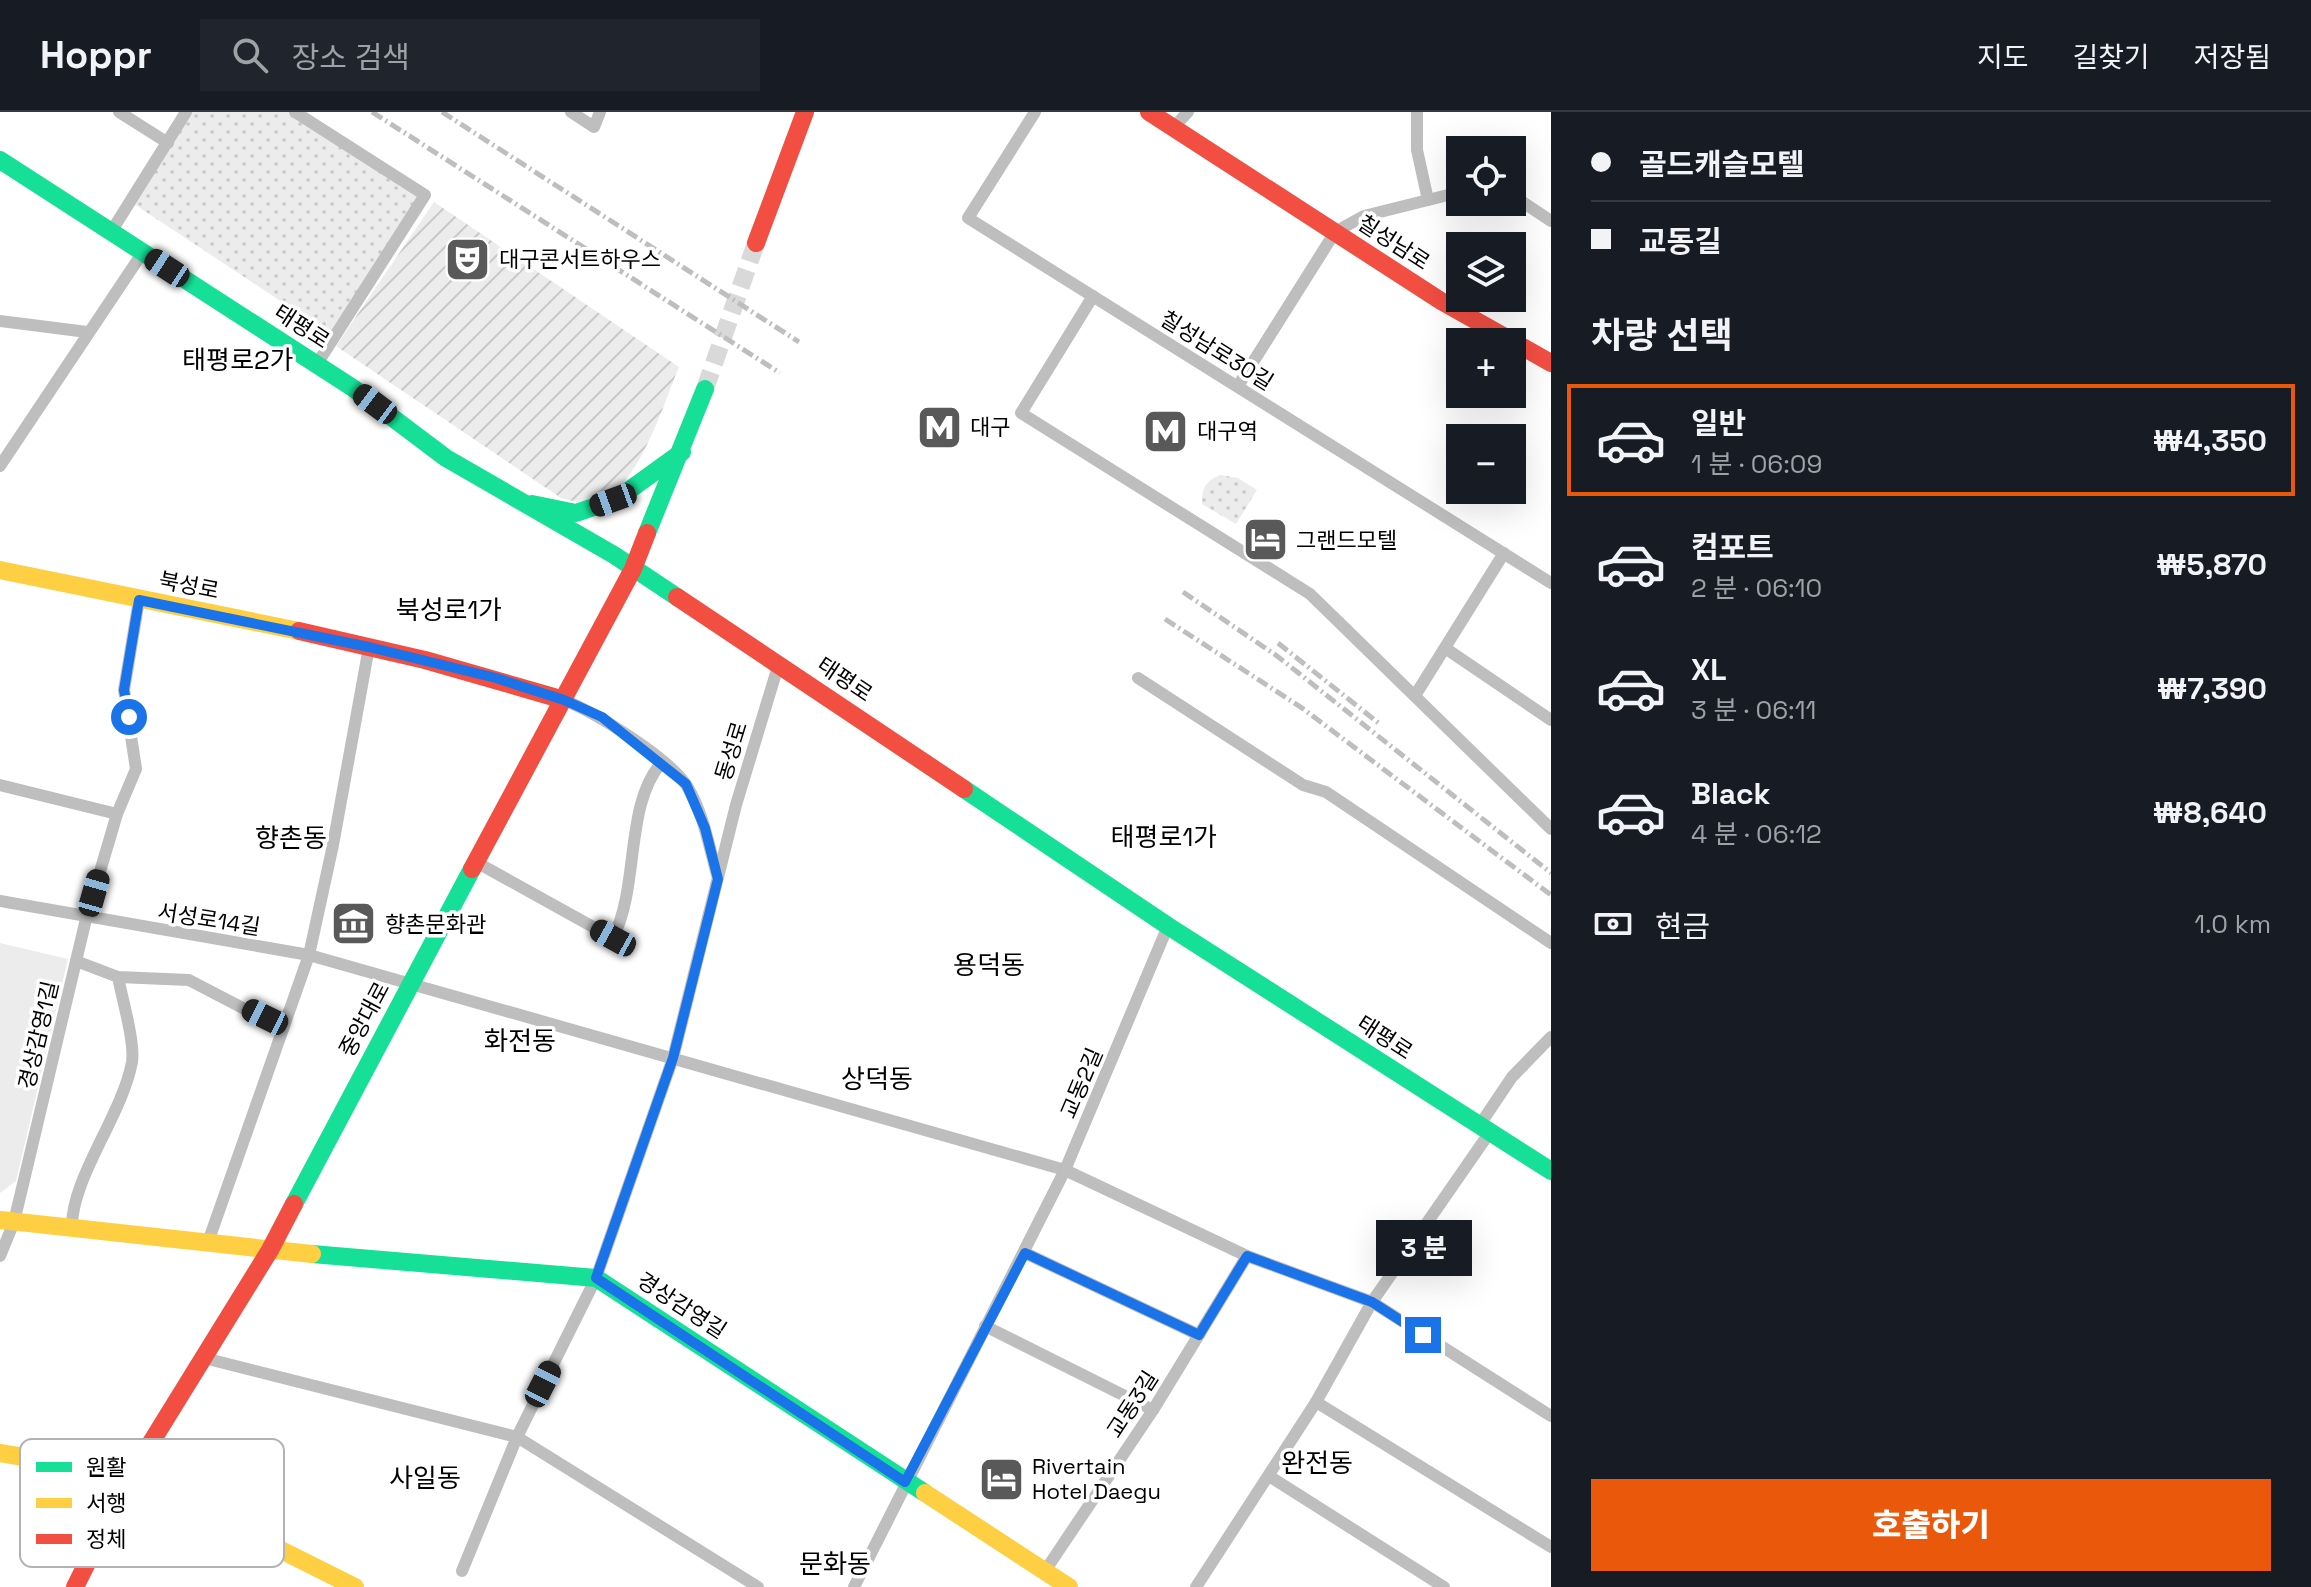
<!DOCTYPE html>
<html lang="ko">
<head>
<meta charset="utf-8">
<style>
  body { margin:0; font-family:"Space Grotesk","Noto Sans KR",sans-serif; background:#20242c; color:#f1f3f6; height:100vh; display:flex; flex-direction:column; font-size:30px; white-space:nowrap }
  * { box-sizing:border-box; margin:0 }
  p { font-size:26px; color:#9ea1a6 }
  .icon { flex:none; width:44px; height:44px; fill:none; stroke:currentColor; stroke-width:2; stroke-linecap:round; stroke-linejoin:round }
  .map { position:relative; flex:1; overflow:hidden }
  .drawer { display:flex; flex-direction:column; background:#171b24; width:760px }
  .drawer>* { flex:none }
  .banner { display:grid; align-content:center; height:176px; padding:0 40px; background:#171b24 }
  .fabs { position:absolute; left:1446px; top:24px; display:grid; gap:16px }
  .fabs a { display:grid; place-items:center; width:80px; height:80px; border-radius:0px; background:#171b24; box-shadow:0 8px 32px #0002; font-size:40px }
  .end { position:absolute; width:36px; height:36px; margin:-18px; border:10px solid #1a73e8; background:#fff; box-shadow:0 0 0 4px #fff }
  .from { border-radius:50% }
  .bubble { position:absolute; height:56px; border-radius:0px; background:#171b24; box-shadow:0 8px 32px #0002; font-size:26px; font-weight:800; line-height:56px; text-align:center }
  .car { position:absolute; width:24px; height:48px; margin:-24px -12px; border-radius:10px; box-shadow:0 0 6px 2px #0007; background:linear-gradient(#222 24%,#8ab4d8 0 40%,#222 0 76%,#8ab4d8 0 86%,#222 0) }
  .banner b { display:flex; align-items:center; gap:28px; height:76px; font-size:30px }
  .banner b+b { border-top:2px solid #363941 }
  .banner i { width:20px; height:20px; background:#f1f3f6 }
  ul { padding:0; list-style:none }
  li { display:flex; align-items:center; gap:24px; height:112px; margin:0 16px 12px; padding:0 24px; border:4px solid transparent; border-radius:0px }
  li div { flex:1 }
  li b { display:block; font-size:30px }
  li em { font-style:normal; font-weight:800 }
  li.selected { border-color:#ea580c }
  li>.icon { width:72px; height:72px; stroke-width:1.5 }
  h2 { padding:0 40px; font-size:36px; line-height:96px }
  .pay { display:flex; align-items:center; gap:20px; height:88px; padding:0 40px; font-size:30px }
  .pay p { margin-inline-start:auto }
  .cta { display:flex; gap:16px; margin-top:auto; padding:16px 40px }
  .cta a { flex:1; height:92px; border-radius:0px; background:#ea580c; color:#fff; font-size:32px; font-weight:800; line-height:92px; text-align:center }
  header { display:flex; align-items:center; gap:48px; box-sizing:border-box; height:112px; padding:0 40px; background:#171b24; border-bottom:2px solid #363941 }
  header strong { font-size:38px }
  nav { display:flex; gap:44px; margin-inline-start:auto; font-size:28px }
  .search { width:560px; height:72px; background:#20242c; display:flex; align-items:center; gap:20px; box-sizing:border-box; padding:0 28px; border-radius:0px; color:#9ea1a6; font-size:30px }
  main { display:flex; flex:1; min-height:0 }
  .map>svg:first-child { display:block }
</style>
</head>
<body>
<header>
<strong>Hoppr</strong>
<div class="search"><svg class="icon" aria-label="search" viewBox="0 0 24 24"><circle cx="10" cy="10" r="6"/><path d="M15 15l6 6"/></svg>장소 검색</div>
<nav><a>지도</a><a>길찾기</a><a>저장됨</a></nav>
</header>
<main>
<div class="map">
<svg width="1551" height="1475" viewBox="0 0 1551 1475">
  <defs>
    <pattern id="grass-dots" width="8" height="8" patternUnits="userSpaceOnUse" patternTransform="scale(2)"><rect width="8" height="8" fill="#ececec"/><path d="M2 2h.1M6 6h.1" fill="none" stroke="#c9c9c9" stroke-width="1.8" stroke-linecap="round"/></pattern>
    <pattern id="garden-furrows" width="10" height="10" patternUnits="userSpaceOnUse" patternTransform="scale(2)"><rect width="10" height="10" fill="#ececec"/><path d="M-1 1l2-2M0 10L10 0M9 11l2-2" fill="none" stroke="#c9c9c9"/></pattern>
  </defs>
  <rect width="100%" height="100%" fill="#fff"/>
  <g fill="url(#grass-dots)">
    <path d="M186,0H295L425,83L335,225L131,90Z"/>
    <path d="M1220,363L1238,366L1257,378L1236,412L1202,392C1202,375 1205,370 1220,363Z"/>
  </g>
  <path fill="#ececec" d="M0,831L68,847L16,1069L0,1081Z"/>
  <path fill="url(#garden-furrows)" d="M434,90L679,255C663,292 637,384 592,391C583,392 570,388 561,386L336,234Z"/>
  <g fill="none" stroke-linecap="round" stroke-linejoin="round">
    <path stroke="#d9d9d9" stroke-width="18" stroke-dasharray="18 9" stroke-linecap="butt" d="M705,277L756,131"/>
    <g stroke="#bebebe" stroke-width="12">
      <path d="M119,0L168,31"/>
      <path d="M295,0L425,83L317,252"/>
      <path d="M571,0L594,15L600,0"/>
      <path d="M1035,0L968,106L1551,471"/>
      <path d="M1417,0V38L1428,88"/>
      <path d="M1173,16L1188,0"/>
      <path d="M1512,83L1551,109"/>
      <path d="M111,120L186,0"/>
      <path d="M1093,184L1021,301L1310,482L1551,717"/>
      <path d="M0,209L87,220"/>
      <path d="M1238,274L1335,120L1364,104L1460,80"/>
      <path d="M0,354L143,140"/>
      <path d="M1445,536L1551,608"/>
      <path d="M1138,566L1303,673L1326,680L1551,831"/>
      <path d="M1416,582L1504,441"/>
      <path d="M564,588C596,601 668,645 687,674C703,700 709,734 717,763"/>
      <path d="M0,673L117,702"/>
      <path d="M476,750L613,826C640,773 624,693 662,650"/>
      <path d="M0,789L309,843L1065,1058L1247,1144L1372,1190L1551,1304"/>
      <path d="M76,849L118,865L189,868L283,917"/>
      <path d="M1479,1014L1512,965L1551,925"/>
      <path d="M72,1117C70,1068 122,1004 132,950C135,930 122,886 118,865"/>
      <path d="M207,1133L309,843L333,733L369,535"/>
      <path d="M1025,1141L1199,1223"/>
      <path d="M0,1144L14,1110L86,807L117,702L136,657L124,578L139,488"/>
      <path d="M985,1214L1153,1298"/>
      <path d="M204,1246L517,1325L758,1475"/>
      <path d="M1316,1290L1551,1435"/>
      <path d="M1269,1364L1444,1475"/>
      <path d="M462,1459L517,1325L596,1166L673,946L736,693L779,551"/>
      <path d="M1045,1459L1153,1298L1247,1144"/>
      <path d="M854,1475L1065,1058L1168,814"/>
      <path d="M1196,1475L1316,1290L1372,1190L1490,1020"/>
    </g>
    <g stroke="#16e098" stroke-width="18">
      <path d="M0,48L353,276L446,346L614,443L677,485"/>
      <path d="M532,392L576,401L617,387L682,340"/>
      <path d="M647,421L705,277"/>
      <path d="M964,677L1168,814L1551,1059"/>
      <path d="M294,1092L472,757"/>
      <path d="M312,1142L596,1166L925,1381"/>
    </g>
    <g stroke="#ffcf43" stroke-width="18">
      <path d="M0,458L299,519"/>
      <path d="M0,1108L312,1142"/>
      <path d="M0,1341L131,1363L355,1475"/>
      <path d="M925,1381L1069,1475"/>
    </g>
    <g stroke="#f24e42" stroke-width="18">
      <path d="M1149,0L1441,189L1551,251"/>
      <path d="M756,131L805,0"/>
      <path d="M677,485L964,677"/>
      <path d="M299,519L425,548L564,588"/>
      <path d="M472,757L633,457L647,421"/>
      <path d="M75,1475L131,1363L270,1138L294,1092"/>
    </g>
    <g stroke="#bebebe" stroke-width="5" stroke-dasharray="12 4 2 4" stroke-linecap="butt">
      <path d="M372,0L780,261"/>
      <path d="M442,0L799,230"/>
      <path d="M1183,480L1277,544L1551,761"/>
      <path d="M1165,507L1302,596L1551,783"/>
      <path d="M1278,531L1381,613"/>
    </g>
  </g>
  <g fill="none" stroke-linecap="round" stroke-linejoin="round">
    <path stroke="#1a73e8" stroke-width="10" d="M129,605L124,578L139,488L369,535L496,566L564,588L602,605L686,672L705,716L718,767L673,946L596,1166L905,1370L1025,1141L1199,1223L1247,1144L1372,1190L1423,1223"/>
  </g>
  <defs>
    <symbol id="theatre-square" viewBox="-11 -11 22 22"><rect x="-9" y="-9" width="18" height="18" rx="4" fill="#595959" stroke="#fff"/><path d="M-5-5.5Q0-4 5-5.5V0Q5 5 0 6Q-5 5-5 0ZM-3.3-2.5H-1v1.5H-3.3ZM1-2.5H3.3v1.5H1ZM-2.8 1Q0 5.5 2.8 1Z" fill="#fff"/></symbol>
    <symbol id="metro-square" viewBox="-11 -11 22 22"><rect x="-9" y="-9" width="18" height="18" rx="4" fill="#595959" stroke="#fff"/><path d="M-5.5 5V-5H-3L0 0L3-5H5.5V5H3V-.5L0 4L-3-.5V5Z" fill="#fff"/></symbol>
    <symbol id="hotel-square" viewBox="-11 -11 22 22"><rect x="-9" y="-9" width="18" height="18" rx="4" fill="#595959" stroke="#fff"/><path d="M-6-4.5h1.5V1H6V5H4.5V3h-9V5H-6ZM-4 0a1.8 1.8 0 1 1 3.6 0ZM.5 0V-2.5h3Q6-2.5 6 0Z" fill="#fff"/></symbol>
    <symbol id="museum-square" viewBox="-11 -11 22 22"><rect x="-9" y="-9" width="18" height="18" rx="4" fill="#595959" stroke="#fff"/><path d="M0-6L6-3V-2H-6V-3ZM-5-1h2V3h-2ZM-1-1h2V3h-2ZM3-1h2V3H3ZM-6 4H6V6H-6Z" fill="#fff"/></symbol>
  </defs>
  <g fill-rule="evenodd">
    <use href="#theatre-square" x="442" y="122" width="51" height="51"/>
    <use href="#metro-square" x="914" y="290" width="51" height="51"/>
    <use href="#metro-square" x="1140" y="294" width="51" height="51"/>
    <use href="#hotel-square" x="1240" y="402" width="51" height="51"/>
    <use href="#museum-square" x="328" y="786" width="51" height="51"/>
    <use href="#hotel-square" x="976" y="1342" width="51" height="51"/>
  </g>
  <g text-anchor="middle" dominant-baseline="central" stroke-width="7" stroke-linejoin="round" paint-order="stroke">
    <g font-size="22" fill="#000" stroke="#fff">
      <text transform="translate(1394 130) rotate(33)">칠성남로</text>
      <text transform="translate(302 214) rotate(33)">태평로</text>
      <text transform="translate(1217 238) rotate(32)">칠성남로30길</text>
      <text transform="translate(189 473) rotate(11)">북성로</text>
      <text transform="translate(845 567) rotate(34)">태평로</text>
      <text transform="translate(731 639) rotate(-73)">동성로</text>
      <text transform="translate(209 807) rotate(9)">서성로14길</text>
      <text transform="translate(364 907) rotate(-62)">중앙대로</text>
      <text transform="translate(38 923) rotate(-77)">경상감영1길</text>
      <text transform="translate(1385 925) rotate(33)">태평로</text>
      <text transform="translate(1081 971) rotate(-67)">교동2길</text>
      <text transform="translate(682 1193) rotate(33)">경상감영길</text>
      <text transform="translate(1132 1292) rotate(-57)">교동3길</text>
    </g>
    <g font-size="22" fill="#000" stroke="#fff" text-anchor="start">
      <text x="499" y="147">대구콘서트하우스</text>
      <text x="970" y="315">대구</text>
      <text x="1197" y="319">대구역</text>
      <text x="1296" y="428">그랜드모텔</text>
      <text x="385" y="812">향촌문화관</text>
      <text x="1032" y="1354">Rivertain<tspan x="1032" dy="25">Hotel Daegu</tspan></text>
    </g>
    <g font-size="26" fill="#000" stroke="#fff">
      <text x="238" y="248">태평로2가</text>
      <text x="449" y="498">북성로1가</text>
      <text x="1164" y="725">태평로1가</text>
      <text x="291" y="726">향촌동</text>
      <text x="989" y="853">용덕동</text>
      <text x="520" y="929">화전동</text>
      <text x="877" y="967">상덕동</text>
      <text x="1317" y="1351">완전동</text>
      <text x="425" y="1366">사일동</text>
      <text x="835" y="1452">문화동</text>
    </g>
  </g>
  <rect x="20" y="1327" width="264" height="128" rx="12" fill="#fff" stroke="#b2b2b2" stroke-width="2"/>
  <rect x="36" y="1350" width="36" height="10" fill="#16e098"/>
  <rect x="36" y="1386" width="36" height="10" fill="#ffcf43"/>
  <rect x="36" y="1422" width="36" height="10" fill="#f24e42"/>
  <g font-size="22" fill="#000">
    <text x="86" y="1363">원활</text>
    <text x="86" y="1399">서행</text>
    <text x="86" y="1435">정체</text>
  </g>
</svg>
<div class="fabs">
<a><svg class="icon" aria-label="locate" viewBox="0 0 24 24"><circle cx="12" cy="12" r="6"/><path d="M12 2v4M12 18v4M2 12h4M18 12h4"/></svg></a>
<a><svg class="icon" aria-label="layers" viewBox="0 0 24 24"><path d="M12 4l9 5-9 5-9-5zM3 14l9 5 9-5"/></svg></a>
<a>+</a>
<a>−</a>
</div>
<i class="end from" style="left:129px;top:605px"></i>
<i class="end" style="left:1423px;top:1223px"></i>
<div class="bubble" style="left:1376px;top:1108px;width:96px">3 분</div>
<i class="car" style="left:167px;top:156px;rotate:303deg"></i>
<i class="car" style="left:375px;top:292px;rotate:307deg"></i>
<i class="car" style="left:613px;top:388px;rotate:250deg"></i>
<i class="car" style="left:94px;top:781px;rotate:16deg"></i>
<i class="car" style="left:613px;top:826px;rotate:299deg"></i>
<i class="car" style="left:265px;top:905px;rotate:296deg"></i>
<i class="car" style="left:543px;top:1272px;rotate:27deg"></i>
</div>
<section class="drawer">
<div class="banner">
<b><i class="from"></i>골드캐슬모텔</b>
<b><i></i>교동길</b>
</div>
<h2>차량 선택</h2>
<ul>
<li class="selected"><svg class="icon" aria-label="car" viewBox="0 0 24 24"><path d="M5 17H2v-5l4-1 3-4h7l3 4 3 1v5h-3M9 17h6M6 11h13"/><circle cx="7" cy="17" r="2"/><circle cx="17" cy="17" r="2"/></svg><div><b>일반</b><p>1 분 · 06:09</p></div><em>₩4,350</em></li>
<li><svg class="icon" aria-label="car" viewBox="0 0 24 24"><path d="M5 17H2v-5l4-1 3-4h7l3 4 3 1v5h-3M9 17h6M6 11h13"/><circle cx="7" cy="17" r="2"/><circle cx="17" cy="17" r="2"/></svg><div><b>컴포트</b><p>2 분 · 06:10</p></div><em>₩5,870</em></li>
<li><svg class="icon" aria-label="car" viewBox="0 0 24 24"><path d="M5 17H2v-5l4-1 3-4h7l3 4 3 1v5h-3M9 17h6M6 11h13"/><circle cx="7" cy="17" r="2"/><circle cx="17" cy="17" r="2"/></svg><div><b>XL</b><p>3 분 · 06:11</p></div><em>₩7,390</em></li>
<li><svg class="icon" aria-label="car" viewBox="0 0 24 24"><path d="M5 17H2v-5l4-1 3-4h7l3 4 3 1v5h-3M9 17h6M6 11h13"/><circle cx="7" cy="17" r="2"/><circle cx="17" cy="17" r="2"/></svg><div><b>Black</b><p>4 분 · 06:12</p></div><em>₩8,640</em></li>
</ul>
<div class="pay"><svg class="icon" aria-label="cash" viewBox="0 0 24 24"><path d="M3 7h18v10H3z"/><circle cx="12" cy="12" r="2"/></svg>현금<p>1.0 km</p></div>
<div class="cta"><a>호출하기</a></div>
</section>
</main>
</body>
</html>
